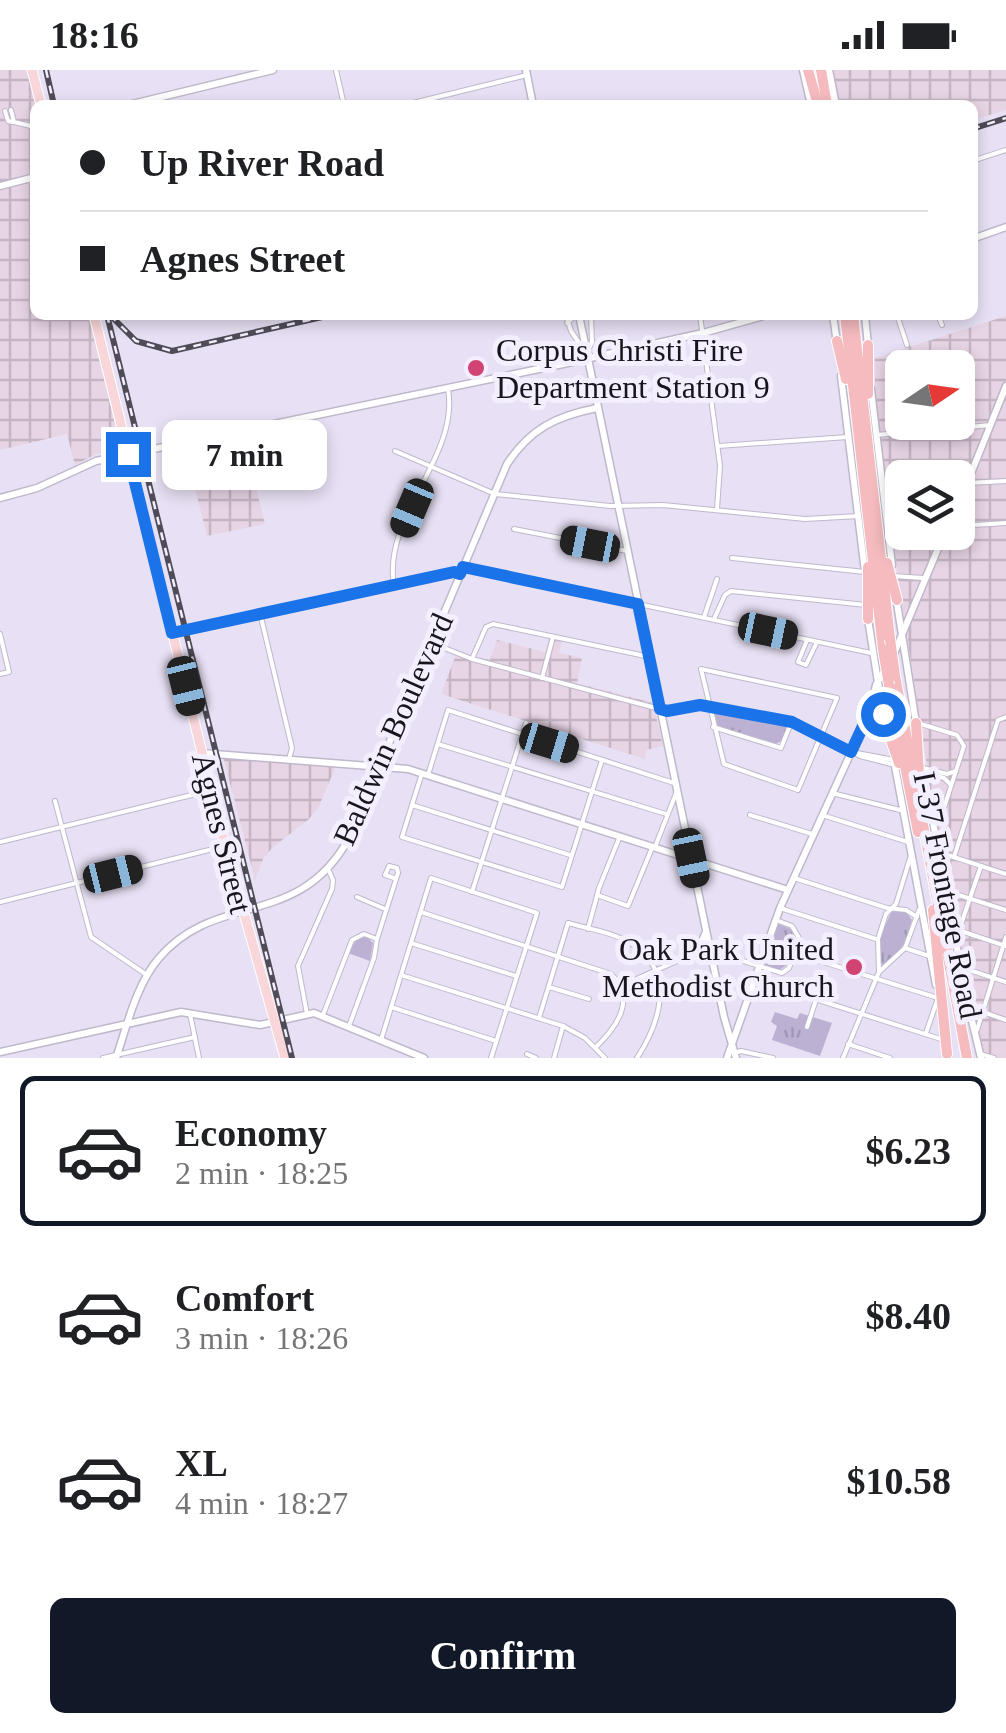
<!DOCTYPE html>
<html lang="en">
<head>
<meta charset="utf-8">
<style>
  body { margin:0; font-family:Georgia,serif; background:#f6f6f6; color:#202124; height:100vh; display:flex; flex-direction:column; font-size:38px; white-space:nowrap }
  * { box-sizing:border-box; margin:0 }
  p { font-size:32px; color:#757577 }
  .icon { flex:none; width:55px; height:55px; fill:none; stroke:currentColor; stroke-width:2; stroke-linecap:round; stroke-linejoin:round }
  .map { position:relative; height:988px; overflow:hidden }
  .details { display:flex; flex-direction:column; background:#fff; flex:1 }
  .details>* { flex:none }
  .hud { position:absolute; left:30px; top:30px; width:948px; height:220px; border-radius:15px; box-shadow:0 5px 15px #0003; display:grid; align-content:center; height:220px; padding:0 50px; background:#fff }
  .needle { width:65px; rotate:77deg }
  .fabs { position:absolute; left:885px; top:280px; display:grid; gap:20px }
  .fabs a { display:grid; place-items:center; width:90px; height:90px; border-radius:15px; background:#fff; box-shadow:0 5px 15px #0003; font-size:50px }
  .end { position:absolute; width:45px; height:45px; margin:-22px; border:12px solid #1a73e8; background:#fff; box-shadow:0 0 0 5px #fff }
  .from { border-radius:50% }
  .bubble { position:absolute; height:70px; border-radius:15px; background:#fff; box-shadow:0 5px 15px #0003; font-size:32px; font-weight:700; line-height:70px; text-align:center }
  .car { position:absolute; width:30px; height:60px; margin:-30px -15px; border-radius:12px; box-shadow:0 0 8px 2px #0007; background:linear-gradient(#222 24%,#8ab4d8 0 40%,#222 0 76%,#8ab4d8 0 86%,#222 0) }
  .hud b { display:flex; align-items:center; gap:35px; height:95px; font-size:38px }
  .hud b+b { border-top:2px solid #e0e0e0 }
  .hud i { width:25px; height:25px; background:#202124 }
  ul { padding:18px 0 0; list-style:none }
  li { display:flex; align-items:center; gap:30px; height:150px; margin:0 20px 15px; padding:0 30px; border:5px solid transparent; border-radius:15px }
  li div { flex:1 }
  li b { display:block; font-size:38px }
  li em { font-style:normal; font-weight:700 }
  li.current { border-color:#111827 }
  li>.icon { width:90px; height:90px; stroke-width:1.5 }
  .button { display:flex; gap:20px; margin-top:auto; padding:20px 50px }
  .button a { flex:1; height:115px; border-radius:15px; background:#111827; color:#fff; font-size:40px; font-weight:700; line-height:115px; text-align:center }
  .status { display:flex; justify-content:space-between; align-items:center; height:70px; padding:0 50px; background:#fff; direction:ltr }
  .status svg { height:28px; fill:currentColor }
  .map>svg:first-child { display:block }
</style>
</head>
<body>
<div class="status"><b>18:16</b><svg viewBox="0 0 49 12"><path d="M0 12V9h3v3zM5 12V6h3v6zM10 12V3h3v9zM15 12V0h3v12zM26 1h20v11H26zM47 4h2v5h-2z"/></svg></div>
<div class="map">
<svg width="1006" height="988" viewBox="0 0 1006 988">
  <defs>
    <pattern id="industrial-grid" width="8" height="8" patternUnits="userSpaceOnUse" patternTransform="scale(2.5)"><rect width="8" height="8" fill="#e7d4e4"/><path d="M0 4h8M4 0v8" fill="none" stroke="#c5b5c3"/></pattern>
    <pattern id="park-tufts" width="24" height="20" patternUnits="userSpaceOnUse" patternTransform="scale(2.5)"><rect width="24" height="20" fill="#bdb1d3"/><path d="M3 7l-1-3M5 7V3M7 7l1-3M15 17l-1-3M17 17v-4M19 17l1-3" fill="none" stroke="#a298b5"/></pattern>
  </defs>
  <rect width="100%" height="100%" fill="#e8e1f5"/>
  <g fill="url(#industrial-grid)" fill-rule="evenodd">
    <path d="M0,0H27L35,35V245H88L121,379L96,384L75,395L67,364L0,380Z"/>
    <path d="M833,0H1006V40L973,50L972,35H840Z"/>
    <path d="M1006,246V988H984L939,774L897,500L875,323V288ZM902,298H958V352H902ZM902,408H958V462H902Z"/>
    <path d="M243,366L265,454L207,466L185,378Z"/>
    <path d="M549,569L562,571L559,583L582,588L577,613L653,633L663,676L646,680L645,689L441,624L457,582L490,590L497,570L545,582Z"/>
    <path d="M223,686L336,696L319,736L309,749L272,778L263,789L255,810Z"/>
  </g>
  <g fill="url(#park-tufts)">
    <path d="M714,639L786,654L788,657L781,671L776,674L716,655L712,641Z"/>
    <path d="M892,840L907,843L912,850C906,869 902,885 883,895L880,893L879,870Z"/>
    <path d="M778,854L791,859L795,870L787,895L779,900L763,896Z"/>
    <path d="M358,867H367L373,873L370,891L348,883Z"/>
    <path d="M775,942L797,949L800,943L832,953L820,986L772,970L777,956L771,952Z"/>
  </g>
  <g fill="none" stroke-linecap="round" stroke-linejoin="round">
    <defs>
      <g id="street">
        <path d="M336,0L344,35"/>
        <path d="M405,35L527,5"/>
        <path d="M11,40L14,52L35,57"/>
        <path d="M5,41L8,51L13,52"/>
        <path d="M972,91L1006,80"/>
        <path d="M566,245L571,261L584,280"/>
        <path d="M700,245L720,396L717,439"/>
        <path d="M897,245L907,275"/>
        <path d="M938,245L942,255"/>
        <path d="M567,253L576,245"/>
        <path d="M588,280L592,272L591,245"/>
        <path d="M876,365L991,355"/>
        <path d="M718,376L848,367"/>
        <path d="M395,381L495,424L610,436L663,435L805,449L859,446"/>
        <path d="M968,413L1006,411"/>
        <path d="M887,443L902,442"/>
        <path d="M958,456L1006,453"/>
        <path d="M514,459L627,481"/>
        <path d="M732,488L865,502"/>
        <path d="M463,497L871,583"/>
        <path d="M893,506L923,508"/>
        <path d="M394,515C382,446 460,387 448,319"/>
        <path d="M260,543L292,678L289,689"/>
        <path d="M704,547L717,509"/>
        <path d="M714,549L725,525L731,521L866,535"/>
        <path d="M173,563L454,503L460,504"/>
        <path d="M0,564L9,602L0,604"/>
        <path d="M807,570L798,592L806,595L817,572"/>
        <path d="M432,573L472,589L667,641L700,635L791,653L807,657L860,686L895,695"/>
        <path d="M472,589L486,557L493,554L650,587"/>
        <path d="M701,599L837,628L798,720L724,694Z"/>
        <path d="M542,608L553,567"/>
        <path d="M921,654L957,665L964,676L942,744L932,749"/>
        <path d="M713,657L781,678L791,653"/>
        <path d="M438,674L666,744"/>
        <path d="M857,683L894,690"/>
        <path d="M923,698L947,704L956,701"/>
        <path d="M923,702L944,708L950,714"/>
        <path d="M422,703L402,767L562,817L602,690"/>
        <path d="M428,705L448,640L674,713"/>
        <path d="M832,723L904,741"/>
        <path d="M55,731L91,867L147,905"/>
        <path d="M412,735L570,785"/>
        <path d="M750,745L812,764"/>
        <path d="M822,745L908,772"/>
        <path d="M0,772L212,720"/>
        <path d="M655,777L677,721"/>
        <path d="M938,782L1006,804"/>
        <path d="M954,787L998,650L1006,647"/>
        <path d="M794,808L887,838L906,840L917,847"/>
        <path d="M946,821L1006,840"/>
        <path d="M472,822L526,653"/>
        <path d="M597,825L628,836L652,778"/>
        <path d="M357,827L385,839"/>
        <path d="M0,832L225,776"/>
        <path d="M780,838L876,869"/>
        <path d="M421,842L611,904C637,928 617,957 596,977"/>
        <path d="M588,859L599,818L620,766"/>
        <path d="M961,861L1006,876"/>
        <path d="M957,866L981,796"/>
        <path d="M411,873L516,906"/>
        <path d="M797,875L804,886L938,928L926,963"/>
        <path d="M905,878L929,886"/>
        <path d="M960,897L1006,912"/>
        <path d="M879,902L878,869L886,844L896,834L911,785"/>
        <path d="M401,905L563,956L585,968L605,988"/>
        <path d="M755,910L944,970"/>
        <path d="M549,917L589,929"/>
        <path d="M624,920L632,911L704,879L782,903L789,898L799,868L792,856L776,850"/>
        <path d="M391,937L496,971"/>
        <path d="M969,937L1006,950"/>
        <path d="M190,944L199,988"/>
        <path d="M307,944L298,896L332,819L333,810L328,799"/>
        <path d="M323,945L352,870L364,864L377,869"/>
        <path d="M539,948L568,853C589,859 617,863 635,876C676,905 659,954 637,988"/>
        <path d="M349,956L374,888L377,869L398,803L397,798L389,796L385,805L394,808"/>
        <path d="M807,957L816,930"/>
        <path d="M977,960L1006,867"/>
        <path d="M381,970L431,808L537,843L491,988"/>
        <path d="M848,974L890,988"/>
        <path d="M734,983L741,981L773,988"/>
        <path d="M527,984L536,988"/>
        <path d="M980,984L994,988"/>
        <path d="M103,988L195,967"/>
        <path d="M554,988L563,956"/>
        <path d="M843,988L879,902L905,878L919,840"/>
      </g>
      <g id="secondary">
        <path d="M526,0L533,35"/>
        <path d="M803,0L811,35"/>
        <path d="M829,0L836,35"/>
        <path d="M128,35L273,0"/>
        <path d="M0,116L35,107"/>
        <path d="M972,169L1006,157"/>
        <path d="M579,245L724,947L736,988"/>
        <path d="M833,245L837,273"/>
        <path d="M865,245L868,276"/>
        <path d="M841,306L865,502"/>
        <path d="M871,319L892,495"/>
        <path d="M0,428L37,418L96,391L563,294L703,263L767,245"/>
        <path d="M958,436L1006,316"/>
        <path d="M896,527L916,653"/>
        <path d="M868,549L884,650"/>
        <path d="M893,586L945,462"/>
        <path d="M202,683L408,699L788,820"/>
        <path d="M894,691L936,915"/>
        <path d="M923,700L962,904"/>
        <path d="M706,862L697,882L706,884L713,894L724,885"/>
        <path d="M966,926L981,988"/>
        <path d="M0,982L181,942L260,955L314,943L424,988"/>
        <path d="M116,988C127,956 136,915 159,888C217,820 299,860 349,768L507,394C530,359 556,346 597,338"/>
        <path d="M727,988L780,838L870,641L876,615L884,601"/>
      </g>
      <g id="primary">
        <path d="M32,0L41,35"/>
        <path d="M94,245L225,776L285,988"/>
      </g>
      <g id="highway">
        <path d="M808,0L818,35"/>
        <path d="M821,0L827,35"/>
        <path d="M845,245L883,579"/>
        <path d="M853,245L890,569"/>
        <path d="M837,271L846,309"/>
        <path d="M868,324V275"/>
        <path d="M887,493L897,530"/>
        <path d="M868,549V497"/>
        <path d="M895,606L967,988"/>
        <path d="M889,615L918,762"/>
        <path d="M883,647L899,693"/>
        <path d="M916,653L919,704"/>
        <path d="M933,840L947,984"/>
        <path d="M955,898L966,925"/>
      </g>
    </defs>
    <use href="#street" stroke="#bfb8cb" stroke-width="6"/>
    <use href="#secondary" stroke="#bfb8cb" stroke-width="9"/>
    <use href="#primary" stroke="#fff" stroke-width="11"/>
    <use href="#highway" stroke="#fff" stroke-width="12"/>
    <use href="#street" stroke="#fff" stroke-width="4"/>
    <use href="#secondary" stroke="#fff" stroke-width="6"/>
    <use href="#primary" stroke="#f9d6d9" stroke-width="9"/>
    <use href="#highway" stroke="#f5bbbf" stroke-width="10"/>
    <defs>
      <g id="rail">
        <path d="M46,0L54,35"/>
        <path d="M972,59L1006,48"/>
        <path d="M107,245L292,988"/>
        <path d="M110,245L136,271L172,281L331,245"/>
      </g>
    </defs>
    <use href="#rail" stroke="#4f4c57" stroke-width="6"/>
    <use href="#rail" stroke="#f4efff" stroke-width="2.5" stroke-dasharray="8" stroke-linecap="butt"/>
    <defs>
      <g id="highway-bridge">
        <path d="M890,569L895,606"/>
        <path d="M883,579L889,615"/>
      </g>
    </defs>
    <use href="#highway-bridge" stroke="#fff" stroke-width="12" stroke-linecap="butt"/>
    <use href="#highway-bridge" stroke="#f5bbbf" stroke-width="10"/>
  </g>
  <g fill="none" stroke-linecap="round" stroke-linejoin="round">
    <path stroke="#1a73e8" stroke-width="12" d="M128,384L172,563L454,502L460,504L463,497L638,534L660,639L667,641L700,635L792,652L851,682L870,641L883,644"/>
  </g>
  <g fill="#d04372" stroke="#f4efff" stroke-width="4">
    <circle cx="476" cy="298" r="10"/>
    <circle cx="854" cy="897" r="10"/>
  </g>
  <g text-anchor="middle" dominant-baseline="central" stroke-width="10" stroke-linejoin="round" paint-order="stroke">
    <g font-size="32" fill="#18161d" stroke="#f4efff" text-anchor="start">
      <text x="496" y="280">Corpus Christi Fire<tspan x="496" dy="37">Department Station 9</tspan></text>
      <text x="834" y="879" text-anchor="end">Oak Park United<tspan x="834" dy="37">Methodist Church</tspan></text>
    </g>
    <g font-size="32" fill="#18161d" stroke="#f4efff">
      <text transform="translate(393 659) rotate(-66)">Baldwin Boulevard</text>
      <text transform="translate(222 763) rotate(76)">Agnes Street</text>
      <text transform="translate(948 825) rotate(79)">I-37 Frontage Road</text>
    </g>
  </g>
</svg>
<div class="fabs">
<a><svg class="needle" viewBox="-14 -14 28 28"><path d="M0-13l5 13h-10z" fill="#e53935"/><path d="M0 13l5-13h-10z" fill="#757577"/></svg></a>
<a><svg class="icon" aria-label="layers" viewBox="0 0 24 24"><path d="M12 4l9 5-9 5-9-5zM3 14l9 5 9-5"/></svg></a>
</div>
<i class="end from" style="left:883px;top:644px"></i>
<i class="end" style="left:128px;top:384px"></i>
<div class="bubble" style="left:162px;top:350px;width:165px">7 min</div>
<i class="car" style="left:412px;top:438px;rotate:203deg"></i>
<i class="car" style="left:590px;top:474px;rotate:281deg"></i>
<i class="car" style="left:768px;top:561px;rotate:102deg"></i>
<i class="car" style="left:186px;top:616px;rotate:166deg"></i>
<i class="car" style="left:549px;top:673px;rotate:107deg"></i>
<i class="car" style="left:691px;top:788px;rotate:168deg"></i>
<i class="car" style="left:113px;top:804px;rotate:76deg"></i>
<div class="hud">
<b><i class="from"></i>Up River Road</b>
<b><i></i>Agnes Street</b>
</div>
</div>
<section class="details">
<ul>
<li class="current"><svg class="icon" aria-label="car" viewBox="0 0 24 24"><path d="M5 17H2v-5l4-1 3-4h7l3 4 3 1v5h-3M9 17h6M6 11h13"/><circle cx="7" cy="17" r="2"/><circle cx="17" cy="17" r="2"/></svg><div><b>Economy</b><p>2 min · 18:25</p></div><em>$6.23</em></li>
<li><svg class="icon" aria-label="car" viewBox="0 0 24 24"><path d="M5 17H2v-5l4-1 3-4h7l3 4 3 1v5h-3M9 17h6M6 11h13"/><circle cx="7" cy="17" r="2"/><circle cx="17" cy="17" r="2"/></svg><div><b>Comfort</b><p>3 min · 18:26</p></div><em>$8.40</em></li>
<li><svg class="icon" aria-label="car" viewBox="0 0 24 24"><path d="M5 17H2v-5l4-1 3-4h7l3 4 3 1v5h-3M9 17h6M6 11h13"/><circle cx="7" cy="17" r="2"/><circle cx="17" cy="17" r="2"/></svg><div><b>XL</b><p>4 min · 18:27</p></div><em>$10.58</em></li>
</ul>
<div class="button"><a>Confirm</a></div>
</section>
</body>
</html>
